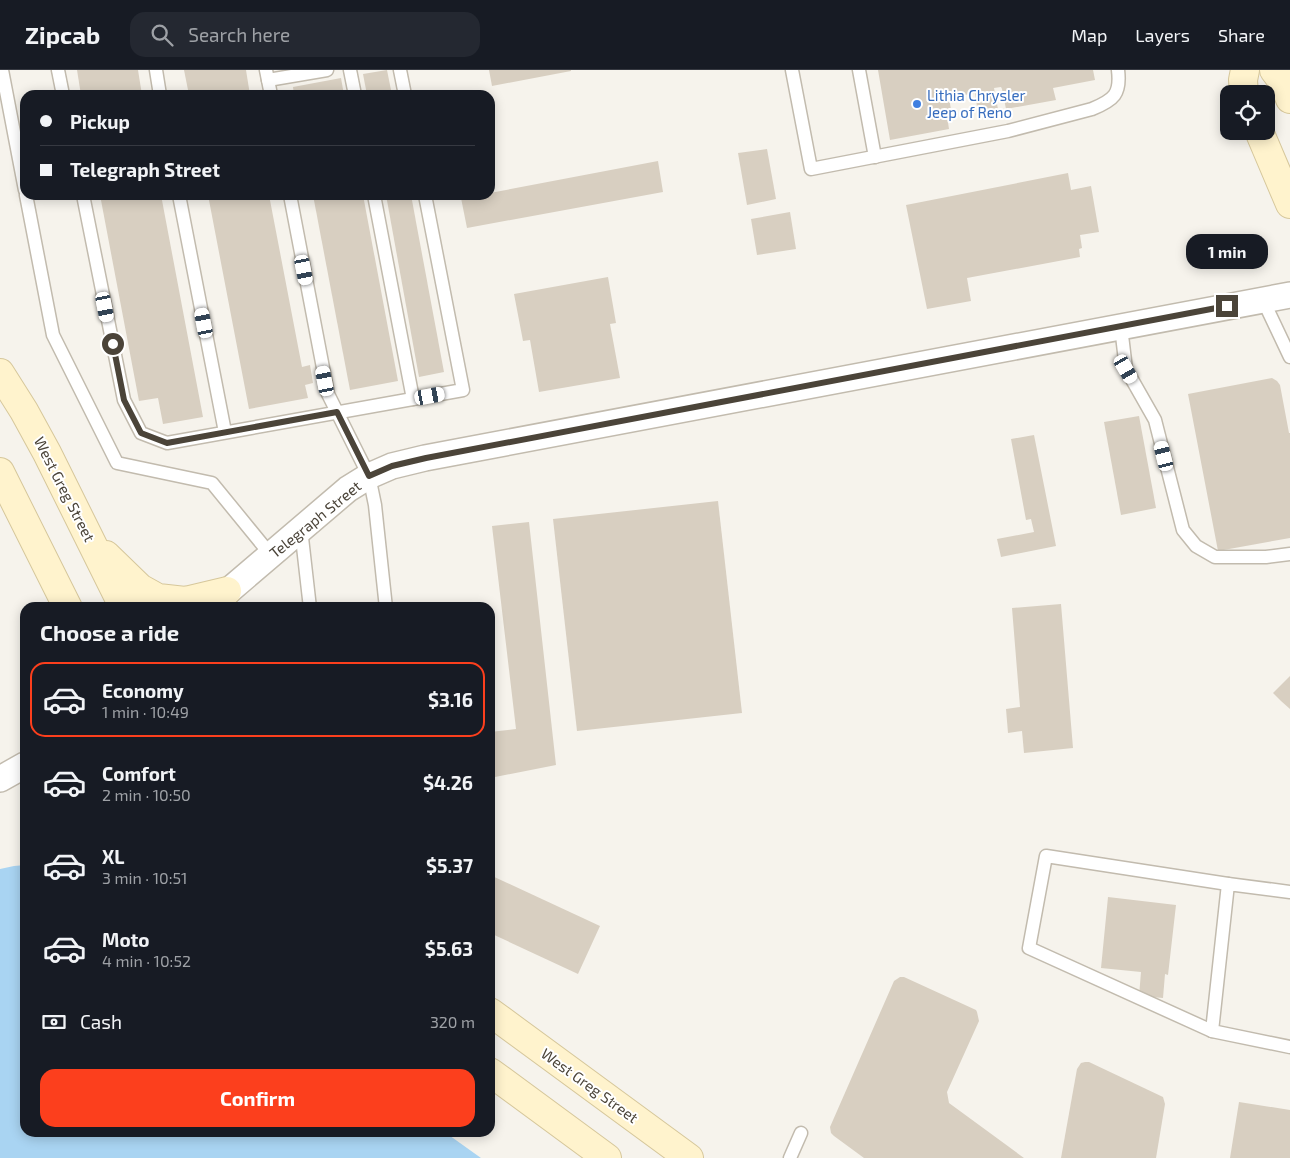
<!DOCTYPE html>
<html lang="en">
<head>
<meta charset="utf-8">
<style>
  body { margin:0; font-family:"Exo 2",sans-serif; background:#242831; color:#f1f3f6; height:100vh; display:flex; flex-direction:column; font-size:19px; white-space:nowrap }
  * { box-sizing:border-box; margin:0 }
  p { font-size:16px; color:#9ea1a6 }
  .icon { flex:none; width:28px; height:28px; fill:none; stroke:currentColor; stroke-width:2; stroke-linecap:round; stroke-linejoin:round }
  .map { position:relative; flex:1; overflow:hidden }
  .panel { position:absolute; left:20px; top:532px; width:475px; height:535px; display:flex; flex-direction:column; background:#171b24; border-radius:15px; box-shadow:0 2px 12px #0003 }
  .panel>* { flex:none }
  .banner { position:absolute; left:20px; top:20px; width:475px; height:110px; border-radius:15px; box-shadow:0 2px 12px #0003; display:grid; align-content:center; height:110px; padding:0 20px; background:#171b24 }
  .fabs { position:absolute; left:1220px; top:15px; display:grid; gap:10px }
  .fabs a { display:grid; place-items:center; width:55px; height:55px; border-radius:10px; background:#171b24; box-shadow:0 2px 12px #0003; font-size:25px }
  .end { position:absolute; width:22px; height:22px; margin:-11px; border:6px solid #4b4439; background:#fff; box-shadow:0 0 0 2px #fff }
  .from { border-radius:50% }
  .bubble { position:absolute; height:35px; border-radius:15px; background:#171b24; box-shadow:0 2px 12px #0003; font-size:16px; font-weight:700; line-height:35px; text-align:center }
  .car { position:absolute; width:15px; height:30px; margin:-15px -8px; border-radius:6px; box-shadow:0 0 4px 1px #0007; background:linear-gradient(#fff 24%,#345 0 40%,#fff 0 76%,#345 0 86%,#fff 0) }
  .banner b { display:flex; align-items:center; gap:18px; height:48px; font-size:19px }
  .banner b+b { border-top:1px solid #363941 }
  .banner i { width:12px; height:12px; background:#f1f3f6 }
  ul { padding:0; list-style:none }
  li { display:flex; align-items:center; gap:15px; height:75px; margin:0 10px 8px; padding:0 10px; border:2px solid transparent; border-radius:15px }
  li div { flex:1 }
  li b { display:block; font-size:19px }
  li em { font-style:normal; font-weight:700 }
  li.on { border-color:#fc3f1d }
  li>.icon { width:45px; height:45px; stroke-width:1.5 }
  h2 { padding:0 20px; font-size:22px; line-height:60px }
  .pay { display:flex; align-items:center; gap:12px; height:55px; padding:0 20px; font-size:19px }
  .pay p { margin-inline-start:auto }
  .action { display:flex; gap:10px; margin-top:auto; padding:10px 20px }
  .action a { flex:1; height:58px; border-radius:15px; background:#fc3f1d; color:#fff; font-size:20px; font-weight:700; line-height:58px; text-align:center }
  header { display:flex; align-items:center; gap:30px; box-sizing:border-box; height:70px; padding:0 25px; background:#171b24; border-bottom:1px solid #363941 }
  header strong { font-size:24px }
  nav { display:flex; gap:28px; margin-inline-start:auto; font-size:18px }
  .search { width:350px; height:45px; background:#242831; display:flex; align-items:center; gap:12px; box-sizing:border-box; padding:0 18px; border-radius:15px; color:#9ea1a6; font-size:19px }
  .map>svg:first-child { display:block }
</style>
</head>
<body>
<header>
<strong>Zipcab</strong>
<div class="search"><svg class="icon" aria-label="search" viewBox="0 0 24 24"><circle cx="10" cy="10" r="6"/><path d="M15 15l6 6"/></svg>Search here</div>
<nav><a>Map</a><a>Layers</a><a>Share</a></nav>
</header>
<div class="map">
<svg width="1290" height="1088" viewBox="0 0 1290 1088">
  <rect width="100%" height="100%" fill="#f6f3ec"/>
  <path fill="#a9d4f2" d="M25,795V1062L446,1063L481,1088H0V799L14,796Z"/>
  <g fill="#d8cfc1">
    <path d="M77,0H138L142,25H81Z"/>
    <path d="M184,0H246L250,25H189Z"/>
    <path d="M387,0L392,25H367L363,4Z"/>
    <path d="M489,0H571V1L492,16Z"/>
    <path d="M878,0H1093L1095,10L1053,18L1056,30L1006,39L1002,19L1001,17L994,18L998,39L978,43L975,23L949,28L952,45L947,46L949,59L890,70Z"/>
    <path d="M341,8L344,25H294L293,17Z"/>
    <path d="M767,79L776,129L747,135L738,83Z"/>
    <path d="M658,91L663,122L467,158L461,128L478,125H490V123Z"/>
    <path d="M1068,103L1071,120L1091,116L1099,162L1080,165L1082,178L1079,179L1080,187L967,208L971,231L927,239L906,135Z"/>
    <path d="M100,125H161L203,347L163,354L158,328L139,331Z"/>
    <path d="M208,125H269L302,297L310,295L313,313L305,315L308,328L249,339Z"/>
    <path d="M313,125H363L398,311L350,320Z"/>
    <path d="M386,125H411L444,302L419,307Z"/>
    <path d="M790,142L796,179L757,185L751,149Z"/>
    <path d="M608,207L616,253L610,254L620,308L539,322L530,270L523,271L514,224Z"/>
    <path d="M1272,308L1277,311L1280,315L1289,363H1290V468L1218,481L1188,324Z"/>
    <path d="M1139,346L1156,438L1121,445L1104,352Z"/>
    <path d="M1034,365L1056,476L1001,487L997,469L1034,462L1031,449L1026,450L1011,369Z"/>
    <path d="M718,431L742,643L577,661L553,449Z"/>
    <path d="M529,452L556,695L490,708V662L516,659L492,456Z"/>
    <path d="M1061,534L1073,678L1024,683L1022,661L1008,663L1006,639L1020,637L1012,538Z"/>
    <path d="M1290,606V639L1281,631L1273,623Z"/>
    <path d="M490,805L600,856L578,904L490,863Z"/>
    <path d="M1108,827L1176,835L1168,905L1165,904L1163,928L1139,926L1141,902L1101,898Z"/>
    <path d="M900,907H904L976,940L977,942L979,951L947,1022L949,1033L1024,1088H864L834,1066L831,1063L830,1057L894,911Z"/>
    <path d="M1085,992H1089L1163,1027L1165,1034L1156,1088H1061L1077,999L1081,993Z"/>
    <path d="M1239,1032L1290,1040V1088H1230Z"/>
  </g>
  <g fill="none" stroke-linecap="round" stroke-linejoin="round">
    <defs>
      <g id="lane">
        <path d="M2,0L25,120"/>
        <path d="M58,0L63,25"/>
        <path d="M156,0L160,25"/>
        <path d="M266,0L271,25"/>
        <path d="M350,0L355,25"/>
        <path d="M400,0L405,25"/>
        <path d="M792,0L811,99L1008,61L1092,39C1114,30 1121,24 1118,0"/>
        <path d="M859,0L875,87"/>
        <path d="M268,10L327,0"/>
        <path d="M26,125L53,265L117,393L212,413L270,484"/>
        <path d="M83,125L124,330L141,363L167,373L463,320L425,125"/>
        <path d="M179,125L225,362"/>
        <path d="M290,125L328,324L369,406L375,435L386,538"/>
        <path d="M374,125L413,329"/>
        <path d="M1263,230L1290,287"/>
        <path d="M1121,257L1126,299L1155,350L1183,460L1196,476L1215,487H1266L1290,484"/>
        <path d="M301,459L310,538"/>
        <path d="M1290,822L1228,814L1212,961L1290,977"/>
        <path d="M1212,961L1029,878L1046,786L1228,814"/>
        <path d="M790,1088L801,1063"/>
      </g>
      <g id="street">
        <path d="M212,535L348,419L369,406L392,396L425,388L1290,225"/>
        <path d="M0,709L25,695"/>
      </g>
      <g id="secondary">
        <path d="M1274,0L1283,12L1290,29"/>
        <path d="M1244,24L1243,10L1245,0"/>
        <path d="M1259,61L1290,134"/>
        <path d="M0,303L24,341L47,383L124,538"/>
        <path d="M0,402L68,538"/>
        <path d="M106,485L140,518L158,528L185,531L227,521"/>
        <path d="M490,942L689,1088"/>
        <path d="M490,1002L607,1088"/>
      </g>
    </defs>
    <use href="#lane" stroke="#c2bbae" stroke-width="15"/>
    <use href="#street" stroke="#c2bbae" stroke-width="28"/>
    <use href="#secondary" stroke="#d6c79b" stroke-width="30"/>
    <use href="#lane" stroke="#fff" stroke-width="12"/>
    <use href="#street" stroke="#fff" stroke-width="25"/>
    <use href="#secondary" stroke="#fff3cd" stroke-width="28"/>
  </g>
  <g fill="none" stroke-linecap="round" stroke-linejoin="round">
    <path stroke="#4b4439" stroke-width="6" d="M113,274L124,330L141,363L167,373L337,342L369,406L392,396L426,388L1227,236"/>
  </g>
  <circle fill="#3f7fe0" stroke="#fff" stroke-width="2" cx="917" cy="34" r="5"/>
  <g text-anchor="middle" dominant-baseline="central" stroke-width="4" stroke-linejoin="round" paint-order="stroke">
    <g font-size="15" fill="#366cbe" stroke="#fff" text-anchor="start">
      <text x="927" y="25">Lithia Chrysler<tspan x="927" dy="17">Jeep of Reno</tspan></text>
    </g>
    <g font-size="15" fill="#4b4439" stroke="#fff">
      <text transform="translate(65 419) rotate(63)">West Greg Street</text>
      <text transform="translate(315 449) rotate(-39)">Telegraph Street</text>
      <text transform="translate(590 1015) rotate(36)">West Greg Street</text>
    </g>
  </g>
</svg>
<div class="fabs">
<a><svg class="icon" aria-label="locate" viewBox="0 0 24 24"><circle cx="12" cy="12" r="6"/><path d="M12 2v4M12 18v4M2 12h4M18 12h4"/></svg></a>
</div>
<i class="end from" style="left:113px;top:274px"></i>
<i class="end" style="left:1227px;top:236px"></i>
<div class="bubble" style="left:1186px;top:164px;width:82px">1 min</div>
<i class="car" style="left:304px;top:200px;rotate:169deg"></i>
<i class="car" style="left:105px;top:237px;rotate:169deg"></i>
<i class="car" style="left:204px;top:253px;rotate:349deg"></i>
<i class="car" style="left:1126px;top:299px;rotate:150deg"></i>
<i class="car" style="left:325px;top:311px;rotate:349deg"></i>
<i class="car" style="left:430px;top:326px;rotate:80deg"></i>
<i class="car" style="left:1164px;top:386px;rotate:346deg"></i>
<div class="banner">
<b><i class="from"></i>Pickup</b>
<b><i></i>Telegraph Street</b>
</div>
<section class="panel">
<h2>Choose a ride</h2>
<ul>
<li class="on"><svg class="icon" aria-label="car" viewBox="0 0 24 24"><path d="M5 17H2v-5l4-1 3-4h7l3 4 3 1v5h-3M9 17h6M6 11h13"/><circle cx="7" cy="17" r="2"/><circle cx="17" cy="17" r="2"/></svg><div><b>Economy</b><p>1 min · 10:49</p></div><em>$3.16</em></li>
<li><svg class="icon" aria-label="car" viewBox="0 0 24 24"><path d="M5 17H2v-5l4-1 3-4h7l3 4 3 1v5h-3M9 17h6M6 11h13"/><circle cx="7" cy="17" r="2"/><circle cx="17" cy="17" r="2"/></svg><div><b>Comfort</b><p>2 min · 10:50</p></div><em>$4.26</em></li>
<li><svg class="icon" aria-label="car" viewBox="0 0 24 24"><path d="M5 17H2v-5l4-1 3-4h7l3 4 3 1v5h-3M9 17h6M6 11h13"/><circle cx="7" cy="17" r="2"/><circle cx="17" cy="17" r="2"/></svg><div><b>XL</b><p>3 min · 10:51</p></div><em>$5.37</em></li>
<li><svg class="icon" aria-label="car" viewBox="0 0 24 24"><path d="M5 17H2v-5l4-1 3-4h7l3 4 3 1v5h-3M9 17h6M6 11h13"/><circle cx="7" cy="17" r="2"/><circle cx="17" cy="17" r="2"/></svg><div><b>Moto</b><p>4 min · 10:52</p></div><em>$5.63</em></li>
</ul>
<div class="pay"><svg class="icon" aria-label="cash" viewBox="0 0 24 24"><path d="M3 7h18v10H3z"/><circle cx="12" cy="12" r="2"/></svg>Cash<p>320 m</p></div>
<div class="action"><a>Confirm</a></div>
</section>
</div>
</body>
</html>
